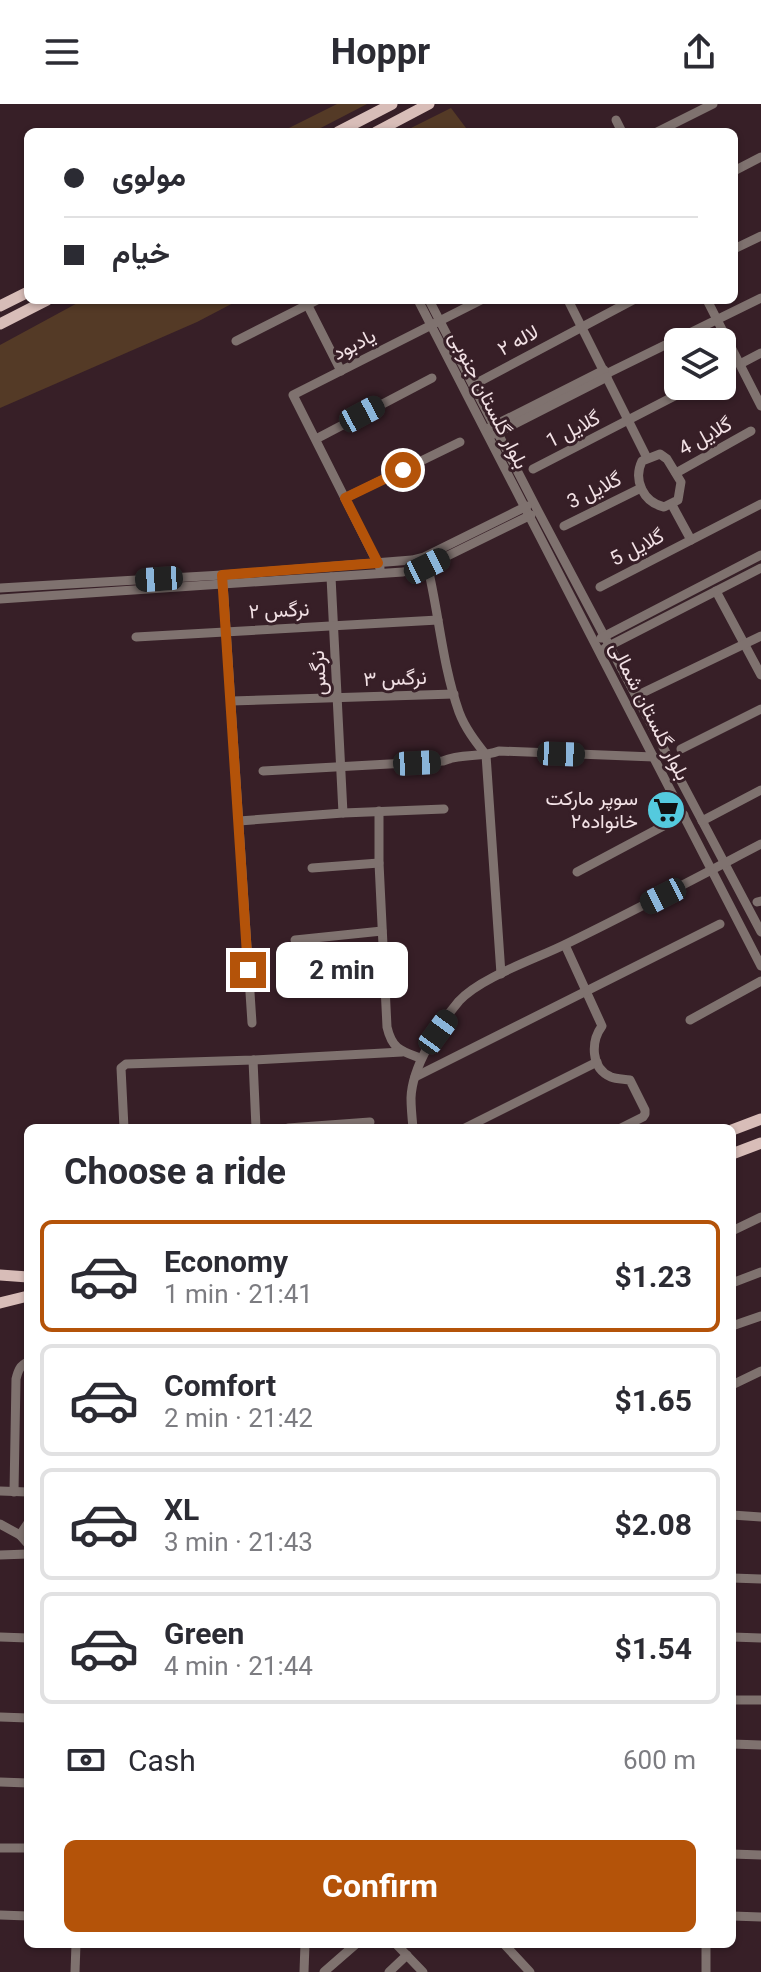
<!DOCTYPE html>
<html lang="en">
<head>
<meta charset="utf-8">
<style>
  body { margin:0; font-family:Roboto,Vazirmatn,sans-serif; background:#f7f7f7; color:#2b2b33; height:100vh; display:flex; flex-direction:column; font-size:30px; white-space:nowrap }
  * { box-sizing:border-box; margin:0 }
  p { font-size:26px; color:#7c7c81 }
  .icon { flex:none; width:44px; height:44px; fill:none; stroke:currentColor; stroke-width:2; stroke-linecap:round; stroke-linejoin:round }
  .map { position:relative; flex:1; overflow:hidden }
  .sheet { position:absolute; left:24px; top:1020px; width:712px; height:824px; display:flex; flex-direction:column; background:#fff; border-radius:12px; box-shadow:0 2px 6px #0004 }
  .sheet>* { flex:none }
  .top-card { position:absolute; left:24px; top:24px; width:714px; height:176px; border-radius:12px; box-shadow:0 2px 6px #0004; display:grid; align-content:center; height:176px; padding:0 40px; background:#fff }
  .buttons { position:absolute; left:664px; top:224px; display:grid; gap:16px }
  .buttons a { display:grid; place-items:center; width:72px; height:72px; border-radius:12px; background:#fff; box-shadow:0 2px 6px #0004; font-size:40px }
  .end { position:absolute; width:36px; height:36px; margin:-18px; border:10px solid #b45309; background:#fff; box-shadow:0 0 0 4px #fff }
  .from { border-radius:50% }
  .bubble { position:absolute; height:56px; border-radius:12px; background:#fff; box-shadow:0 2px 6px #0004; font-size:26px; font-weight:700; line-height:56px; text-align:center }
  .car { position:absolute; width:24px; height:48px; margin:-24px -12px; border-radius:10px; box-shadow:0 0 6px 2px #0007; background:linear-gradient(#222 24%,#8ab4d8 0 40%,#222 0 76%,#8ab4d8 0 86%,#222 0) }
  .top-card b { display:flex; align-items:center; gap:28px; height:76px; font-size:30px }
  .top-card b+b { border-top:2px solid #e1e1e2 }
  .top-card i { width:20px; height:20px; background:#2b2b33 }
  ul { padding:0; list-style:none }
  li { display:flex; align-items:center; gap:24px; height:112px; margin:0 16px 12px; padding:0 24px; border:4px solid #e1e1e2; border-radius:12px }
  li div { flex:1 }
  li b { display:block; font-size:30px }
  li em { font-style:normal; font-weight:700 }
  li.selected { border-color:#b45309 }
  li>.icon { width:72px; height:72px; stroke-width:1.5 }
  h2 { padding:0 40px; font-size:36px; line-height:96px }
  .pay { display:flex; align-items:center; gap:20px; height:88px; padding:0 40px; font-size:30px }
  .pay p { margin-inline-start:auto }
  .primary-button { display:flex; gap:16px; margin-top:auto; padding:16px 40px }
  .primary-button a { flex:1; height:92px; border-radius:12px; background:#b45309; color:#fff; font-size:32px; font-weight:700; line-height:92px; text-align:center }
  header { display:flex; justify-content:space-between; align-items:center; height:104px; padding:0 40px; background:#fff; font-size:36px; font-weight:700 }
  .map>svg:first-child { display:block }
</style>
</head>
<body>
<header><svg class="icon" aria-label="menu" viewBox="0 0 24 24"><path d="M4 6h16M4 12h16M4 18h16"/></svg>Hoppr<svg class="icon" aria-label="share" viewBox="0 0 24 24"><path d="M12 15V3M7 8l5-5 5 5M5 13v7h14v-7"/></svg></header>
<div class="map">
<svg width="761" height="1868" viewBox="0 0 761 1868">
  <rect width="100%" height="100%" fill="#371f27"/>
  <g fill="#543a26">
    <path d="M337,0H367L313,28H281Z"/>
    <path d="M451,4L469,28H403Z"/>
    <path d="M83,196H239L197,218L0,304V241Z"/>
  </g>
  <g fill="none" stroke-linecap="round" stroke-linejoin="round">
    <g stroke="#7f726f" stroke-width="9">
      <path d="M616,16L622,28"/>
      <path d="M657,28L713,0"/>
      <path d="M734,67L761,53"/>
      <path d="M734,145L761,132"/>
      <path d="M418,196L761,862"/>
      <path d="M429,196L538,407L761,828"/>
      <path d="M568,196L647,354"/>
      <path d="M707,196L761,302"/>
      <path d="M306,198L341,267"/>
      <path d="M236,237L317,196"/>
      <path d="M740,260L761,249"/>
      <path d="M606,270L761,194"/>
      <path d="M473,281L633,196"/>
      <path d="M489,324L604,266"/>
      <path d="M495,330L607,273"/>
      <path d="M316,335L432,274"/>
      <path d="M660,350L667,355L681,378L678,396L664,403C643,398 633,376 642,357Z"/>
      <path d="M533,365L694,282"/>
      <path d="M676,369L751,327"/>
      <path d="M345,394L460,338"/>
      <path d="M672,401L691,436"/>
      <path d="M564,422L641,384"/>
      <path d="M427,460C439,509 442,560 459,608C465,624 475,637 486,651L501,870"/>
      <path d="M380,464L293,291L481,196"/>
      <path d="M331,473L343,709"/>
      <path d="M223,479L252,919"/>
      <path d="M600,483L761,400"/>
      <path d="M0,484L222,471L412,456L424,453L527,402"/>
      <path d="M716,487L761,571"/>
      <path d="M0,495L403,468L427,462L531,411"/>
      <path d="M136,533L438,516"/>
      <path d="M601,534L761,451"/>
      <path d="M605,544L761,464"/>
      <path d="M636,592L761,532"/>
      <path d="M231,597L454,590"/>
      <path d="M681,645L761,605"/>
      <path d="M263,667L443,657C462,649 480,654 499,647L654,653"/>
      <path d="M379,707V759L387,923C392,945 401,947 420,954"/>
      <path d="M239,717L343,709L444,705"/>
      <path d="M702,717L761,686"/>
      <path d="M312,764L379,759"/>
      <path d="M577,768L684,711"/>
      <path d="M757,798L761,797"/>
      <path d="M295,836L382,827"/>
      <path d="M565,841L602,922C591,937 590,964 611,973C616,975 624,975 630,976L645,1006V1010L643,1013L621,1024"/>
      <path d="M690,916L761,877"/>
      <path d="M253,956L256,1024"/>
      <path d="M415,973L720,820"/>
      <path d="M124,1024L121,964L126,960L253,956L402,948"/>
      <path d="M288,1024L370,1018"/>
      <path d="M413,1024C412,1014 411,1004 411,994C412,962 439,921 459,897C481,873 536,855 566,840C632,808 696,774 761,740"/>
      <path d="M465,1024L597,958"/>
      <path d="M732,1127L761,1113"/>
      <path d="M732,1179L761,1168"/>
      <path d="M732,1222L761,1212"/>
      <path d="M732,1281L761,1267"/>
      <path d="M0,1387L28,1388"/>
      <path d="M14,1388L16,1275C18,1267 20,1261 28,1258"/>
      <path d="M732,1411L761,1413"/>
      <path d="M0,1420L20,1431L28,1440"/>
      <path d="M20,1431L28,1419"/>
      <path d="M0,1451L28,1450"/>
      <path d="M732,1474L761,1475"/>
      <path d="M0,1533L28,1534"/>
      <path d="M732,1533L761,1534"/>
      <path d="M732,1596H761"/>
      <path d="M0,1613L28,1614"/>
      <path d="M732,1640L761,1641"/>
      <path d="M0,1678L28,1679"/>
      <path d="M0,1744H28"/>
      <path d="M732,1750L761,1751"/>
      <path d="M0,1811L28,1812"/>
      <path d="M732,1812L761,1813"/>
      <path d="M396,1840L423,1868"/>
      <path d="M504,1840L530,1868"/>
      <path d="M75,1868L76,1840"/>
      <path d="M304,1868L305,1840"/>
      <path d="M324,1868L356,1840"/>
      <path d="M389,1868L407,1851"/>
      <path d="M706,1868V1840"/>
    </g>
    <g stroke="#d8bdb8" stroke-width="11">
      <path d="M338,28L392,0"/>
      <path d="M376,28L429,0"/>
      <path d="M0,202L28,188"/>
      <path d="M0,220L47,196"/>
      <path d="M732,1026L761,1015"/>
      <path d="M732,1050L761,1039"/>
      <path d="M0,1171L28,1173"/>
      <path d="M0,1199L28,1192"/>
    </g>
  </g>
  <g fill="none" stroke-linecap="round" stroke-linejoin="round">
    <path stroke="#b45309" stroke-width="10" d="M248,866L222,471L378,459L345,394L403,366"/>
  </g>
  <defs>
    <symbol id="supermarket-disc" viewBox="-11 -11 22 22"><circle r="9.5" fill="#54cade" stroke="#371f27"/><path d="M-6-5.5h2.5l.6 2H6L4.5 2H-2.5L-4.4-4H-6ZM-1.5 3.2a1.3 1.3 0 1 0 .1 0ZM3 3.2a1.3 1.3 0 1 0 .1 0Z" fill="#111"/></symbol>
  </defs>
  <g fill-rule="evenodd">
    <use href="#supermarket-disc" x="644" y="684" width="44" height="44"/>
  </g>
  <g text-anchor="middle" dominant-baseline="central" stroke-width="6" stroke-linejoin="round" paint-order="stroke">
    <g font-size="20" fill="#f2e1e5" stroke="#371f27">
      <text transform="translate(518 236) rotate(-28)">لاله ۲</text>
      <text transform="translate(354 240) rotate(-27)">یادبود</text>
      <text transform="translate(489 296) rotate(63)">بلوار گلستان جنوبی</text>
      <text transform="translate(573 325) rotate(-27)">گلایل 1</text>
      <text transform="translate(705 332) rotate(-29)">گلایل 4</text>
      <text transform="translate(594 386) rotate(-26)">گلایل 3</text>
      <text transform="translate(637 443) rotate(-27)">گلایل 5</text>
      <text transform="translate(279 506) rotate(-3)">نرگس ۲</text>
      <text transform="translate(318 569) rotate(-93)">نرگس</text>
      <text transform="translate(395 574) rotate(-2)">نرگس ۳</text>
      <text transform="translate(650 607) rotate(63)">بلوار گلستان شمالی</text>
    </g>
    <g font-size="20" fill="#f2e1e5" stroke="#371f27" text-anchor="end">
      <text x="638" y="694">سوپر ماركت<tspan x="638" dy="23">خانواده٢</tspan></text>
    </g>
  </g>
</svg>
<div class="buttons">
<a><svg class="icon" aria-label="layers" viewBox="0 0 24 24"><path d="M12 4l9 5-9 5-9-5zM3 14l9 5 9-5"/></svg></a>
</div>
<i class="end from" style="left:403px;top:366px"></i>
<i class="end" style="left:248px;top:866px"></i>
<div class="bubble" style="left:276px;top:838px;width:132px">2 min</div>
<i class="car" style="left:362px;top:310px;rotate:62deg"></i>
<i class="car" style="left:427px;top:462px;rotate:64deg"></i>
<i class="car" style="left:159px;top:475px;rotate:266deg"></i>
<i class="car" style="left:561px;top:650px;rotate:92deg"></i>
<i class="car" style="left:417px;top:659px;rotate:87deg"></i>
<i class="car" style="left:663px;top:792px;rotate:243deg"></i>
<i class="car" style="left:438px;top:928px;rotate:36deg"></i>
<div class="top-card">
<b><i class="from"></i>مولوی</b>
<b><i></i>خیام</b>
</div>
<section class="sheet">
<h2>Choose a ride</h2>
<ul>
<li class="selected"><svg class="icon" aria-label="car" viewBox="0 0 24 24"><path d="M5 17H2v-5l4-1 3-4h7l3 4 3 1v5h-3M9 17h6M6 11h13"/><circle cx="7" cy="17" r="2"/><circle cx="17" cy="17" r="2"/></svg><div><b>Economy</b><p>1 min · 21:41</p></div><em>$1.23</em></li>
<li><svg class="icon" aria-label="car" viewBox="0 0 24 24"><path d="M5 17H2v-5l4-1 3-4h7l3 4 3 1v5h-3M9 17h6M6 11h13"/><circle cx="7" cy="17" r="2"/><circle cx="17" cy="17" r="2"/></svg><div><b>Comfort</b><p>2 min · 21:42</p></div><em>$1.65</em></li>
<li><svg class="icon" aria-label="car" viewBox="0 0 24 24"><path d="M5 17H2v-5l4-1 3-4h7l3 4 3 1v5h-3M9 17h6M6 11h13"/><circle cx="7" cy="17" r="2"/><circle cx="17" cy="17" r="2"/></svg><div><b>XL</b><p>3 min · 21:43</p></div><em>$2.08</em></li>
<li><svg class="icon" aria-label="car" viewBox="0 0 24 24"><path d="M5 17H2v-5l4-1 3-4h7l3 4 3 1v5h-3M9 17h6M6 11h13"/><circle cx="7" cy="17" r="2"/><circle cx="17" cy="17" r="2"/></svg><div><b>Green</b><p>4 min · 21:44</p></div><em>$1.54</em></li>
</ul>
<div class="pay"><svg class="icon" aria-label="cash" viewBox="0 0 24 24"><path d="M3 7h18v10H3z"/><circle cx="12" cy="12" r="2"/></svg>Cash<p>600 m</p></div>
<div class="primary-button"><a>Confirm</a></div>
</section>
</div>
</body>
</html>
